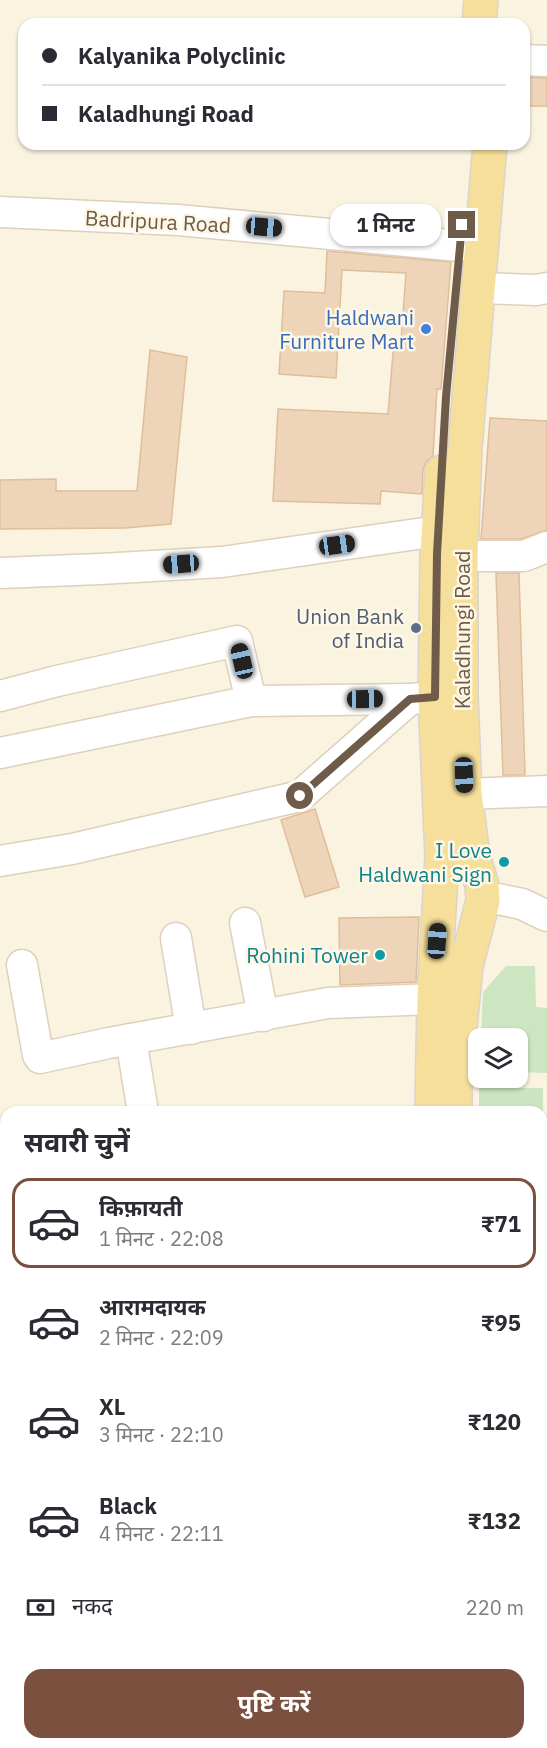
<!DOCTYPE html>
<html lang="hi">
<head>
<meta charset="utf-8">
<style>
  body { margin:0; font-family:"IBM Plex Sans","Noto Sans Devanagari",sans-serif; background:#f2f2f3; color:#2b2b33; height:100vh; display:flex; flex-direction:column; font-size:22px; white-space:nowrap }
  * { box-sizing:border-box; margin:0 }
  p { font-size:20px; color:#7c7c81 }
  .icon { flex:none; width:33px; height:33px; fill:none; stroke:currentColor; stroke-width:2; stroke-linecap:round; stroke-linejoin:round }
  .map { position:relative; flex:1; overflow:hidden }
  .drawer { position:absolute; left:0px; top:1106px; width:548px; height:644px; display:flex; flex-direction:column; background:#fff; border-radius:18px 18px 0 0; box-shadow:0 2px 4px #0004 }
  .drawer>* { flex:none }
  .top-card { position:absolute; left:18px; top:18px; width:512px; height:132px; border-radius:18px; box-shadow:0 2px 4px #0004; display:grid; align-content:center; height:132px; padding:0 24px; background:#fff }
  .controls { position:absolute; left:468px; top:1028px; display:grid; gap:12px }
  .controls a { display:grid; place-items:center; width:60px; height:60px; border-radius:12px; background:#fff; box-shadow:0 2px 4px #0004; font-size:30px }
  .end { position:absolute; width:27px; height:27px; margin:-14px; border:8px solid #6f5b49; background:#fff; box-shadow:0 0 0 3px #fff }
  .from { border-radius:50% }
  .bubble { position:absolute; height:42px; border-radius:18px; background:#fff; box-shadow:0 2px 4px #0004; font-size:20px; font-weight:700; line-height:42px; text-align:center }
  .car { position:absolute; width:18px; height:36px; margin:-18px -9px; border-radius:8px; box-shadow:0 0 4px 2px #0007; background:linear-gradient(#222 24%,#8ab4d8 0 40%,#222 0 76%,#8ab4d8 0 86%,#222 0) }
  .top-card b { display:flex; align-items:center; gap:21px; height:57px; font-size:22px }
  .top-card b+b { border-top:2px solid #e1e1e2 }
  .top-card i { width:15px; height:15px; background:#2b2b33 }
  ul { padding:0; list-style:none }
  li { display:flex; align-items:center; gap:18px; height:90px; margin:0 12px 9px; padding:0 12px; border:3px solid transparent; border-radius:18px }
  li div { flex:1 }
  li b { display:block; font-size:22px }
  li em { font-style:normal; font-weight:700 }
  li.active { border-color:#7c503e }
  li>.icon { width:54px; height:54px; stroke-width:1.5 }
  h2 { padding:0 24px; font-size:27px; line-height:72px }
  .pay { display:flex; align-items:center; gap:15px; height:66px; padding:0 24px; font-size:22px }
  .pay p { margin-inline-start:auto }
  .action { display:flex; gap:12px; margin-top:auto; padding:12px 24px }
  .action a { flex:1; height:69px; border-radius:18px; background:#7c503e; color:#fff; font-size:24px; font-weight:700; line-height:69px; text-align:center }
  .map>svg:first-child { display:block }
</style>
</head>
<body>
<div class="map">
<svg width="547" height="1748" viewBox="0 0 547 1748">
  <rect width="100%" height="100%" fill="#faf3e0"/>
  <g fill="#cbe6c0">
    <path d="M506,966H535L536,1007L547,1008V1073L518,1072V1038H481L483,992Z"/>
    <path d="M479,1088H543L542,1201V1112L479,1111Z"/>
  </g>
  <g fill="none" stroke-linecap="round" stroke-linejoin="round">
    <path stroke="#9dc5d3" stroke-width="6" d="M0,1669L6,1682"/>
  </g>
  <g fill="#eed4b9" stroke="#e0bd9b" stroke-width="1.5">
    <path d="M524,77L547,78V106H524Z"/>
    <path d="M327,251L451,262L441,389H437L433,456L426,462L423,470L422,494L381,491L380,504L273,501L278,409L388,414L394,341H401L406,273L342,270L336,378L279,374L284,291L325,293Z"/>
    <path d="M150,350L187,357L171,524L125,528L0,529V480L56,479V491H137Z"/>
    <path d="M490,418L547,421V530L521,539H481Z"/>
    <path d="M496,573H519L525,775H503Z"/>
    <path d="M315,809L339,887L305,897L281,820Z"/>
    <path d="M419,917L416,982L340,985L339,918Z"/>
  </g>
  <g fill="none" stroke-linecap="round" stroke-linejoin="round">
    <defs>
      <g id="minor">
        <path d="M524,60L547,61"/>
        <path d="M0,212L178,220L460,246"/>
        <path d="M478,288L536,290L547,288"/>
        <path d="M461,556H524L547,547"/>
        <path d="M0,573L100,569L222,562L438,531"/>
        <path d="M0,696L57,681L237,641L251,701"/>
        <path d="M0,753L251,701L410,699"/>
        <path d="M465,794L547,791"/>
        <path d="M0,861L72,849L300,796L410,699L435,697"/>
        <path d="M483,896L522,904L547,916"/>
        <path d="M245,923L263,1016"/>
        <path d="M176,938L191,1029"/>
        <path d="M22,965L38,1055L40,1058L109,1043L328,1003L434,999"/>
        <path d="M131,1039L143,1112"/>
        <path d="M0,1205L6,1222"/>
        <path d="M542,1368L547,1370"/>
        <path d="M0,1459L6,1461"/>
        <path d="M544,1567L547,1641"/>
        <path d="M0,1645L6,1660"/>
        <path d="M43,1743L45,1748"/>
        <path d="M156,1748L189,1745V1743"/>
      </g>
      <g id="major">
        <path d="M479,24L481,0"/>
        <path d="M432,1107L434,999L442,856L435,697L437,554L442,472"/>
        <path d="M455,1112V1078L466,966L483,901L482,885L473,856L465,794L461,696V556L465,448L490,144"/>
        <path d="M481,1743L482,1748"/>
      </g>
    </defs>
    <use href="#minor" stroke="#ded0bd" stroke-width="33"/>
    <use href="#major" stroke="#dad4d0" stroke-width="36"/>
    <use href="#minor" stroke="#fff" stroke-width="30"/>
    <use href="#major" stroke="#f6df9b" stroke-width="33"/>
  </g>
  <g fill="none" stroke-linecap="round" stroke-linejoin="round">
    <path stroke="#6f5b49" stroke-width="8" d="M300,796L410,699L435,697L437,554L446,397L462,225"/>
  </g>
  <circle fill="#3f7fe0" stroke="#fef7e5" stroke-width="2" cx="426" cy="329" r="6"/>
  <circle fill="#5c6f8a" stroke="#fef7e5" stroke-width="2" cx="416" cy="628" r="6"/>
  <g fill="#0f9aa8" stroke="#fef7e5" stroke-width="2">
    <circle cx="504" cy="862" r="6"/>
    <circle cx="380" cy="955" r="6"/>
  </g>
  <g text-anchor="middle" dominant-baseline="central" stroke-width="5" stroke-linejoin="round" paint-order="stroke">
    <g font-size="21" fill="#6f5b49" stroke="#fef7e5">
      <text transform="translate(158 221) rotate(3)">Badripura Road</text>
      <text transform="translate(462 630) rotate(-90)">Kaladhungi Road</text>
    </g>
    <g font-size="21" fill="#366cbe" stroke="#fef7e5" text-anchor="end">
      <text x="414" y="317">Haldwani<tspan x="414" dy="24">Furniture Mart</tspan></text>
    </g>
    <g font-size="21" fill="#4e5e75" stroke="#fef7e5" text-anchor="end">
      <text x="404" y="616">Union Bank<tspan x="404" dy="24">of India</tspan></text>
    </g>
    <g font-size="21" fill="#0d838f" stroke="#fef7e5" text-anchor="end">
      <text x="492" y="850">I Love<tspan x="492" dy="24">Haldwani Sign</tspan></text>
      <text x="368" y="955">Rohini Tower</text>
    </g>
  </g>
</svg>
<div class="controls">
<a><svg class="icon" aria-label="layers" viewBox="0 0 24 24"><path d="M12 4l9 5-9 5-9-5zM3 14l9 5 9-5"/></svg></a>
</div>
<i class="end from" style="left:300px;top:796px"></i>
<i class="end" style="left:462px;top:225px"></i>
<div class="bubble" style="left:330px;top:204px;width:111px">1 मिनट</div>
<i class="car" style="left:264px;top:227px;rotate:95deg"></i>
<i class="car" style="left:337px;top:545px;rotate:82deg"></i>
<i class="car" style="left:181px;top:564px;rotate:266deg"></i>
<i class="car" style="left:242px;top:661px;rotate:347deg"></i>
<i class="car" style="left:365px;top:699px;rotate:89deg"></i>
<i class="car" style="left:464px;top:775px;rotate:178deg"></i>
<i class="car" style="left:437px;top:941px;rotate:4deg"></i>
<div class="top-card">
<b><i class="from"></i>Kalyanika Polyclinic</b>
<b><i></i>Kaladhungi Road</b>
</div>
<section class="drawer">
<h2>सवारी चुनें</h2>
<ul>
<li class="active"><svg class="icon" aria-label="car" viewBox="0 0 24 24"><path d="M5 17H2v-5l4-1 3-4h7l3 4 3 1v5h-3M9 17h6M6 11h13"/><circle cx="7" cy="17" r="2"/><circle cx="17" cy="17" r="2"/></svg><div><b>किफ़ायती</b><p>1 मिनट · 22:08</p></div><em>₹71</em></li>
<li><svg class="icon" aria-label="car" viewBox="0 0 24 24"><path d="M5 17H2v-5l4-1 3-4h7l3 4 3 1v5h-3M9 17h6M6 11h13"/><circle cx="7" cy="17" r="2"/><circle cx="17" cy="17" r="2"/></svg><div><b>आरामदायक</b><p>2 मिनट · 22:09</p></div><em>₹95</em></li>
<li><svg class="icon" aria-label="car" viewBox="0 0 24 24"><path d="M5 17H2v-5l4-1 3-4h7l3 4 3 1v5h-3M9 17h6M6 11h13"/><circle cx="7" cy="17" r="2"/><circle cx="17" cy="17" r="2"/></svg><div><b>XL</b><p>3 मिनट · 22:10</p></div><em>₹120</em></li>
<li><svg class="icon" aria-label="car" viewBox="0 0 24 24"><path d="M5 17H2v-5l4-1 3-4h7l3 4 3 1v5h-3M9 17h6M6 11h13"/><circle cx="7" cy="17" r="2"/><circle cx="17" cy="17" r="2"/></svg><div><b>Black</b><p>4 मिनट · 22:11</p></div><em>₹132</em></li>
</ul>
<div class="pay"><svg class="icon" aria-label="cash" viewBox="0 0 24 24"><path d="M3 7h18v10H3z"/><circle cx="12" cy="12" r="2"/></svg>नकद<p>220 m</p></div>
<div class="action"><a>पुष्टि करें</a></div>
</section>
</div>
</body>
</html>
